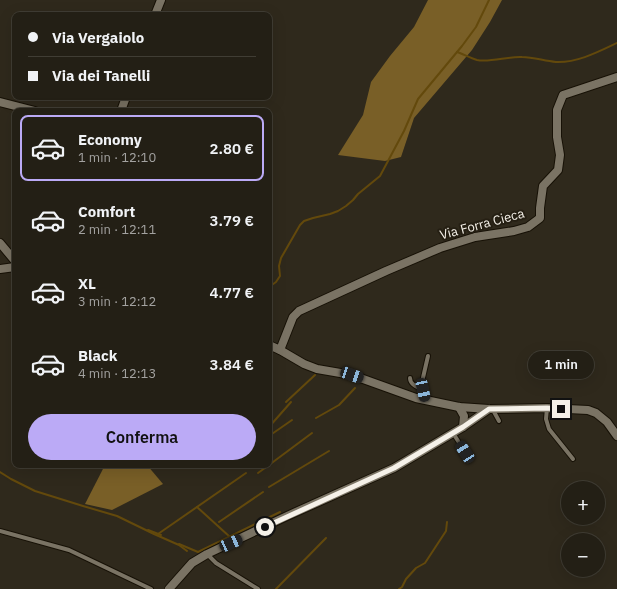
<!DOCTYPE html>
<html lang="it">
<head>
<meta charset="utf-8">
<style>
  body { margin:0; font-family:"IBM Plex Sans",sans-serif; background:#2b271e; color:#f1f3f6; height:100vh; display:flex; flex-direction:column; font-size:15px; white-space:nowrap }
  * { box-sizing:border-box; margin:0 }
  p { font-size:13px; color:#a3a2a0 }
  .icon { flex:none; width:22px; height:22px; fill:none; stroke:currentColor; stroke-width:2; stroke-linecap:round; stroke-linejoin:round }
  .map { position:relative; flex:1; overflow:hidden }
  .sheet { position:absolute; left:12px; top:108px; width:260px; height:360px; display:flex; flex-direction:column; background:#231f15; border-radius:8px; box-shadow:0 4px 16px #0002,0 0 0 1px #403d34 }
  .sheet>* { flex:none }
  .banner { position:absolute; left:12px; top:12px; width:260px; height:88px; border-radius:8px; box-shadow:0 4px 16px #0002,0 0 0 1px #403d34; display:grid; align-content:center; height:88px; padding:0 16px; background:#231f15 }
  .fabs { position:absolute; left:561px; top:481px; display:grid; gap:8px }
  .fabs a { display:grid; place-items:center; width:44px; height:44px; border-radius:50%; background:#231f15; box-shadow:0 4px 16px #0002,0 0 0 1px #403d34; font-size:20px }
  .end { position:absolute; width:18px; height:18px; margin:-9px; border:5px solid #f5f1e9; background:#111; box-shadow:0 0 0 2px #111 }
  .from { border-radius:50% }
  .bubble { position:absolute; height:28px; border-radius:14px; background:#231f15; box-shadow:0 4px 16px #0002,0 0 0 1px #403d34; font-size:13px; font-weight:600; line-height:28px; text-align:center }
  .car { position:absolute; width:12px; height:24px; margin:-12px -6px; border-radius:5px; box-shadow:0 0 3px 1px #0007; background:linear-gradient(#222 24%,#8ab4d8 0 40%,#222 0 76%,#8ab4d8 0 86%,#222 0) }
  .banner b { display:flex; align-items:center; gap:14px; height:38px; font-size:15px }
  .banner b+b { border-top:1px solid #403d34 }
  .banner i { width:10px; height:10px; background:#f1f3f6 }
  ul { padding:7px 0 0; list-style:none }
  li { display:flex; align-items:center; gap:12px; height:66px; margin:0 8px 6px; padding:0 8px; border:2px solid transparent; border-radius:8px }
  li div { flex:1 }
  li b { display:block; font-size:15px }
  li em { font-style:normal; font-weight:600 }
  li.on { border-color:#bbaaf6 }
  li>.icon { width:36px; height:36px; stroke-width:1.5 }
  .button { display:flex; gap:8px; margin-top:auto; padding:8px 16px }
  .button a { flex:1; height:46px; border-radius:24px; background:#bbaaf6; color:#111; font-size:16px; font-weight:600; line-height:46px; text-align:center }
  .map>svg:first-child { display:block }
</style>
</head>
<body>
<div class="map">
<svg width="617" height="589" viewBox="0 0 617 589">
  <rect width="100%" height="100%" fill="#2f291c"/>
  <g fill="#795f27">
    <path d="M428,0H502L490,22L472,50L414,118L401,157L385,161L338,155L363,115L371,82L390,56L414,27Z"/>
    <path d="M105,465H147L163,484L112,510L85,504Z"/>
  </g>
  <g fill="none" stroke-linecap="round" stroke-linejoin="round">
    <g stroke="#63490c" stroke-width="2">
      <path d="M457,52C463,54 470,58 477,60C489,63 509,56 522,57C534,57 544,61 556,62C577,63 598,52 617,43"/>
      <path d="M269,287L276,282L280,276L279,266L281,258L300,225L304,221L313,218L330,214L338,211L346,206L353,200L358,194L380,176L404,131L418,99L462,46L476,27L489,0"/>
      <path d="M286,402L315,375"/>
      <path d="M316,418L339,405L355,388"/>
      <path d="M269,427L291,402"/>
      <path d="M269,436L292,420"/>
      <path d="M269,465L312,433"/>
      <path d="M0,472L11,479L35,491L83,506L117,516L154,534L179,545L187,551"/>
      <path d="M258,473L269,465"/>
      <path d="M269,487L329,451"/>
      <path d="M197,507L230,537"/>
      <path d="M219,522L263,492"/>
      <path d="M148,530L161,535"/>
      <path d="M158,534L246,473"/>
      <path d="M179,544L198,552L280,512"/>
      <path d="M276,589L326,538"/>
      <path d="M399,589L402,587L406,579L416,568L425,563L446,531L447,522"/>
    </g>
    <defs>
      <g id="service">
        <path d="M410,378C410,385 418,387 423,390"/>
        <path d="M425,400L422,382L428,356"/>
        <path d="M547,408L546,419L549,429L573,459"/>
        <path d="M493,410L499,421"/>
        <path d="M453,433L465,452"/>
        <path d="M0,531L69,550L151,589"/>
        <path d="M207,554L216,563L258,589"/>
      </g>
      <g id="minor">
        <path d="M155,15L161,0"/>
        <path d="M0,102L35,111"/>
        <path d="M121,111L126,97"/>
        <path d="M0,243L15,261"/>
        <path d="M0,269L15,267"/>
        <path d="M269,345L280,350L304,364L317,369L352,375L416,398L459,407L489,409L547,408L588,410L596,413L607,422L617,436"/>
        <path d="M280,350L293,317L299,311L386,271L440,248L475,237L514,231L528,227L540,218V208L543,186L558,170L560,155L557,137V110L563,95L617,77"/>
        <path d="M459,407L464,416L463,427"/>
        <path d="M169,589L192,563L207,554L287,516L394,468L463,427L489,409"/>
      </g>
    </defs>
    <use href="#service" stroke="#171106" stroke-width="6"/>
    <use href="#minor" stroke="#171106" stroke-width="10"/>
    <use href="#service" stroke="#7a7364" stroke-width="4"/>
    <use href="#minor" stroke="#7a7364" stroke-width="8"/>
  </g>
  <g fill="none" stroke-linecap="round" stroke-linejoin="round">
    <path stroke="#f5f1e9" stroke-width="5" d="M265,527L394,468L463,427L489,409L547,408L561,409"/>
  </g>
  <g text-anchor="middle" dominant-baseline="central" stroke-width="4" stroke-linejoin="round" paint-order="stroke">
    <g font-size="13" fill="#f5f1e9" stroke="#251f13">
      <text transform="translate(482 224) rotate(-15)">Via Forra Cieca</text>
    </g>
  </g>
</svg>
<div class="fabs">
<a>+</a>
<a>−</a>
</div>
<i class="end from" style="left:265px;top:527px"></i>
<i class="end" style="left:561px;top:409px"></i>
<div class="bubble" style="left:528px;top:351px;width:66px">1 min</div>
<i class="car" style="left:352px;top:375px;rotate:109deg"></i>
<i class="car" style="left:423px;top:390px;rotate:168deg"></i>
<i class="car" style="left:465px;top:452px;rotate:327deg"></i>
<i class="car" style="left:231px;top:543px;rotate:66deg"></i>
<div class="banner">
<b><i class="from"></i>Via Vergaiolo</b>
<b><i></i>Via dei Tanelli</b>
</div>
<section class="sheet">
<ul>
<li class="on"><svg class="icon" aria-label="car" viewBox="0 0 24 24"><path d="M5 17H2v-5l4-1 3-4h7l3 4 3 1v5h-3M9 17h6M6 11h13"/><circle cx="7" cy="17" r="2"/><circle cx="17" cy="17" r="2"/></svg><div><b>Economy</b><p>1 min · 12:10</p></div><em>2.80 €</em></li>
<li><svg class="icon" aria-label="car" viewBox="0 0 24 24"><path d="M5 17H2v-5l4-1 3-4h7l3 4 3 1v5h-3M9 17h6M6 11h13"/><circle cx="7" cy="17" r="2"/><circle cx="17" cy="17" r="2"/></svg><div><b>Comfort</b><p>2 min · 12:11</p></div><em>3.79 €</em></li>
<li><svg class="icon" aria-label="car" viewBox="0 0 24 24"><path d="M5 17H2v-5l4-1 3-4h7l3 4 3 1v5h-3M9 17h6M6 11h13"/><circle cx="7" cy="17" r="2"/><circle cx="17" cy="17" r="2"/></svg><div><b>XL</b><p>3 min · 12:12</p></div><em>4.77 €</em></li>
<li><svg class="icon" aria-label="car" viewBox="0 0 24 24"><path d="M5 17H2v-5l4-1 3-4h7l3 4 3 1v5h-3M9 17h6M6 11h13"/><circle cx="7" cy="17" r="2"/><circle cx="17" cy="17" r="2"/></svg><div><b>Black</b><p>4 min · 12:13</p></div><em>3.84 €</em></li>
</ul>
<div class="button"><a>Conferma</a></div>
</section>
</div>
</body>
</html>
